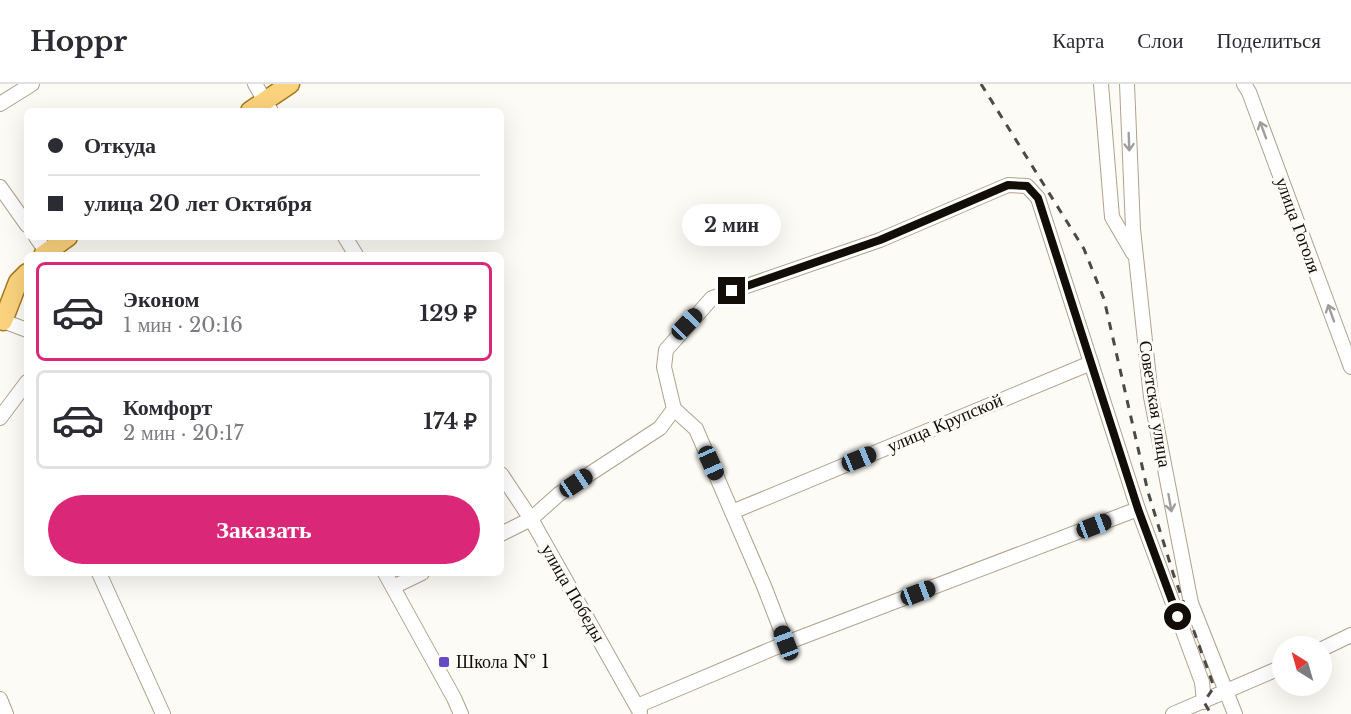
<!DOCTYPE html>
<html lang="ru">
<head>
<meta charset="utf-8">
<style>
  body { margin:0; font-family:"Libre Baskerville",serif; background:#f2f2f3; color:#2b2b33; height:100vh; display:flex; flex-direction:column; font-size:22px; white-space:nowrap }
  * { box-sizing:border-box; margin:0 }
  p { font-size:20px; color:#7c7c81 }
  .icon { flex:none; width:33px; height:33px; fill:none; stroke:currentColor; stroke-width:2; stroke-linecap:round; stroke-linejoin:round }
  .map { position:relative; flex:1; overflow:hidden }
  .side { position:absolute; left:24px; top:168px; width:480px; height:324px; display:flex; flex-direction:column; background:#fff; border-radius:9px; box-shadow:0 6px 24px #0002 }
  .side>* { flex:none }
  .hud { position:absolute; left:24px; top:24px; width:480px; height:132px; border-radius:9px; box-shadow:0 6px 24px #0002; display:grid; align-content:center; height:132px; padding:0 24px; background:#fff }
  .needle { width:39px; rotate:323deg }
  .fabs { position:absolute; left:1272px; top:552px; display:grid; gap:12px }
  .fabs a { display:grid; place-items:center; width:60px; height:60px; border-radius:50%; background:#fff; box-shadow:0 6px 24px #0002; font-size:30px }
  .end { position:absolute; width:27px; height:27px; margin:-14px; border:8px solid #120d07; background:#fff; box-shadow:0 0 0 3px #fff }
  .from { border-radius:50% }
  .bubble { position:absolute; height:42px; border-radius:21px; background:#fff; box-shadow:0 6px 24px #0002; font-size:20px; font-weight:800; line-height:42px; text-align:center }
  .car { position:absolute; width:18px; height:36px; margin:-18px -9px; border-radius:8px; box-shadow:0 0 4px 2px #0007; background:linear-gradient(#222 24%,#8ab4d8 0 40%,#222 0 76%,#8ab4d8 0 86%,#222 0) }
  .hud b { display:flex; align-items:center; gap:21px; height:57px; font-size:22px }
  .hud b+b { border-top:2px solid #e1e1e2 }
  .hud i { width:15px; height:15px; background:#2b2b33 }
  ul { padding:10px 0 0; list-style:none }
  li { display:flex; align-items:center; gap:18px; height:99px; margin:0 12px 9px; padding:0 12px; border:3px solid #e1e1e2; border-radius:9px }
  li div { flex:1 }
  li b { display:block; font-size:22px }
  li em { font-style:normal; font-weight:800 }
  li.active { border-color:#db2777 }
  li>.icon { width:54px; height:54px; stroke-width:1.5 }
  .primary-button { display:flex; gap:12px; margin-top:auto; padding:12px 24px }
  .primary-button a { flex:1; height:69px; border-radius:36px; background:#db2777; color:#fff; font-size:24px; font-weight:800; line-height:69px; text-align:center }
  header { display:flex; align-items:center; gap:36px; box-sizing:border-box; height:84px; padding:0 30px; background:#fff; border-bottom:2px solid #e1e1e2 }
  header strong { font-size:28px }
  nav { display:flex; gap:33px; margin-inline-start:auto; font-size:21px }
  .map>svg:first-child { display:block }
</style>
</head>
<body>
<header>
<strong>Hoppr</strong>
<nav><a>Карта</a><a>Слои</a><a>Поделиться</a></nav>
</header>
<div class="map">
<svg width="1351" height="630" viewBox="0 0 1351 630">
  <rect width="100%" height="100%" fill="#fdfbf6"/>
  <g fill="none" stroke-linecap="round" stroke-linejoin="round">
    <defs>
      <g id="minor">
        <path d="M255,0L271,27"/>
        <path d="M1101,0L1112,133L1133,169"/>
        <path d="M1127,0L1133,145L1151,313L1191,519L1235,630"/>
        <path d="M1244,0L1249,8L1351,283"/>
        <path d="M0,20L32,0"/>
        <path d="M0,103L27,141"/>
        <path d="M36,153L46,167"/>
        <path d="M345,153L356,171"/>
        <path d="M3,237L27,246"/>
        <path d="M674,325L696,345L764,502L786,559"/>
        <path d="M0,334L27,298"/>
        <path d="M501,390L531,435L640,628"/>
        <path d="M732,428L1091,279"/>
        <path d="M501,450L531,435L559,410L660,344L674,325L664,283L666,266L712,214L880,156L1008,101L1027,102L1038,114L1138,425L1202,598L1204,618"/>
        <path d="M99,489L163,630"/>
        <path d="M385,489L454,614L461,630"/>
        <path d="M393,503L422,489"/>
        <path d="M1322,565L1351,551"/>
        <path d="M0,615L6,630"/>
        <path d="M637,622L786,559L1138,425"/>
        <path d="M1173,630L1282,583"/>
      </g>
      <g id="major">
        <path d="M250,27L290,0"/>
        <path d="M43,171L68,153"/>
        <path d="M0,236L3,237L18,198L27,189"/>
      </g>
    </defs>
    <use href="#minor" stroke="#afa28e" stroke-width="16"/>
    <use href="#major" stroke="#a87b1c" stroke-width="21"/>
    <use href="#minor" stroke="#fff" stroke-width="14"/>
    <use href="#major" stroke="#fbd37e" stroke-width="18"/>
    <path stroke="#4e4944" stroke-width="3" stroke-dasharray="8 8" stroke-linecap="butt" d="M981,0L1084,165L1104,215L1148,408L1173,489L1214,603L1204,618L1211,630"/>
  </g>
  <defs><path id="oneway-shaft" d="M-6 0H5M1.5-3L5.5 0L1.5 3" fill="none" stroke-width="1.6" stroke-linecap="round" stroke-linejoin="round" transform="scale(1.5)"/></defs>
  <g stroke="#a09e9c">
    <use href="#oneway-shaft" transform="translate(1263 46) rotate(-110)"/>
    <use href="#oneway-shaft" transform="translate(1129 58) rotate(88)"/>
    <use href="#oneway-shaft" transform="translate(1331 229) rotate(-110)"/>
    <use href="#oneway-shaft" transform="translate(1170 419) rotate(80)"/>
  </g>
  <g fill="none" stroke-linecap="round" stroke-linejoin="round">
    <path stroke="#120d07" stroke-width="8" d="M732,207L880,156L1008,101L1027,102L1038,114L1138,425L1178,533"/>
  </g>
  <rect fill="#654cc5" stroke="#fdfbf6" stroke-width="2" x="438" y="572" width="12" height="12" rx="3"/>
  <g text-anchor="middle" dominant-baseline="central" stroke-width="6" stroke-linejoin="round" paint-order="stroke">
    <g font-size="18" fill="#120d07" stroke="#fdfbf6">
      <text transform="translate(1298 141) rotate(70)">улица Гоголя</text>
      <text transform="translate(1155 320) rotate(81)">Советская улица</text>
      <text transform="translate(945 339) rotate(-23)">улица Крупской</text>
      <text transform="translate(573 509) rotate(60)">улица Победы</text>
    </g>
    <g font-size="18" fill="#120d07" stroke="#fdfbf6" text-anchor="start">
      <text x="456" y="578">Школа № 1</text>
    </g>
  </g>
</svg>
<div class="fabs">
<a><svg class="needle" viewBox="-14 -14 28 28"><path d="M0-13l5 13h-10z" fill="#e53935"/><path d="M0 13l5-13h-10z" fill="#7c7c81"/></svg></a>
</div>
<i class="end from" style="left:1178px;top:533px"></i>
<i class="end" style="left:732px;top:207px"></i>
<div class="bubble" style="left:682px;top:120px;width:99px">2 мин</div>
<i class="car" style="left:687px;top:240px;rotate:44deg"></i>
<i class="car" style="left:859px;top:375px;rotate:68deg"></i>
<i class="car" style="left:711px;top:379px;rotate:156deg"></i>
<i class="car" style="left:576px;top:399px;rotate:56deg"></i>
<i class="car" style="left:1094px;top:442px;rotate:69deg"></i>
<i class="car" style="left:918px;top:509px;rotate:69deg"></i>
<i class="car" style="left:786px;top:559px;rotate:339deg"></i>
<div class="hud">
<b><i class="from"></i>Откуда</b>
<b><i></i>улица 20 лет Октября</b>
</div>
<section class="side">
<ul>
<li class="active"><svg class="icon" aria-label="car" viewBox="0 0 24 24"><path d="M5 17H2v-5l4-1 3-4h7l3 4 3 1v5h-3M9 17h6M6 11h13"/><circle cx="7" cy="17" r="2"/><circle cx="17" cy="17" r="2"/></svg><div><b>Эконом</b><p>1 мин · 20:16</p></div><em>129 ₽</em></li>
<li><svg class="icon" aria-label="car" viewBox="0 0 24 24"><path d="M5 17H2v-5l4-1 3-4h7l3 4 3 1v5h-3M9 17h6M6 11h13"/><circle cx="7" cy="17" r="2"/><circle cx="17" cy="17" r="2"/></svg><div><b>Комфорт</b><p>2 мин · 20:17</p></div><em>174 ₽</em></li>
</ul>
<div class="primary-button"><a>Заказать</a></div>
</section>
</div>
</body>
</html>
